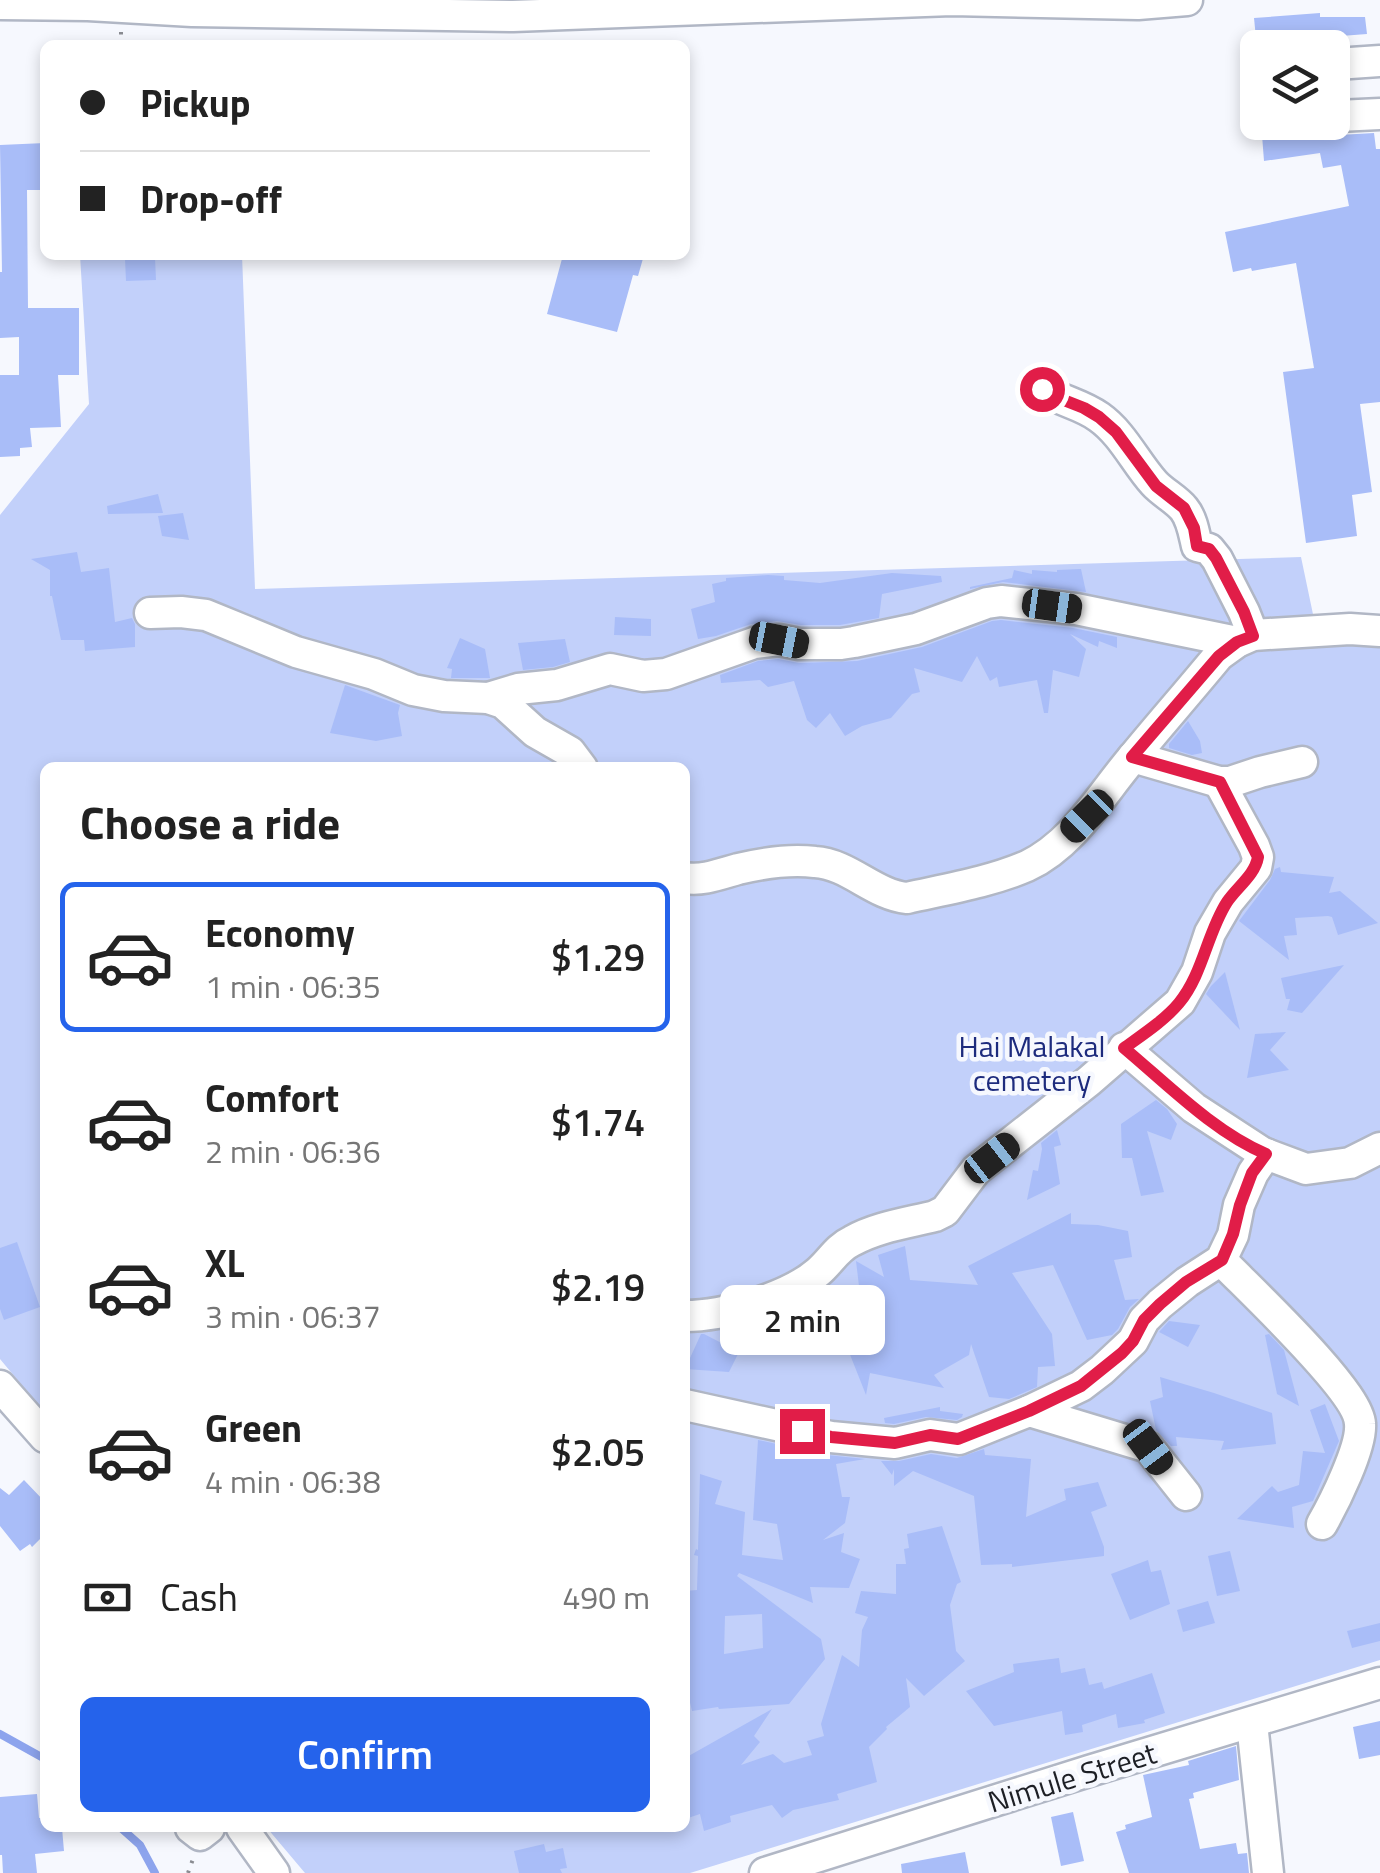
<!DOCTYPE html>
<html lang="en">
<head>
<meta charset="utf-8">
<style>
  body { margin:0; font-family:"Titillium Web",sans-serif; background:#f6f6f6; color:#222; height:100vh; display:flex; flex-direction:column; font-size:38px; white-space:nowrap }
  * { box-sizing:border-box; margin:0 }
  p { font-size:32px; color:#767676 }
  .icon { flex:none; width:55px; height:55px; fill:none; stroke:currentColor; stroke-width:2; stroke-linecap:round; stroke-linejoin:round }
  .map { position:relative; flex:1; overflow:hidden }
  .side { position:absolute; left:40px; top:762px; width:650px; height:1070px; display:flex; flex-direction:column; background:#fff; border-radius:15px; box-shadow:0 5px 15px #0003 }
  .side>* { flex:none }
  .guide { position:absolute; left:40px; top:40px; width:650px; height:220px; border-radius:15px; box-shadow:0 5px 15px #0003; display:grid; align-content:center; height:220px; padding:0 40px; background:#fff }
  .fabs { position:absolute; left:1240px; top:30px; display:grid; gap:20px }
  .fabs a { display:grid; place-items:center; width:110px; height:110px; border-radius:15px; background:#fff; box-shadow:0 5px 15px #0003; font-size:50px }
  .end { position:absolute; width:45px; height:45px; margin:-22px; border:12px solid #e11d48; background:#fff; box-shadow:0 0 0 5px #fff }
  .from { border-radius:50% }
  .bubble { position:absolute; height:70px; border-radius:15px; background:#fff; box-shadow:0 5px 15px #0003; font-size:32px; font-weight:600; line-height:70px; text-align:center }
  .car { position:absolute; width:30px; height:60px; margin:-30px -15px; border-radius:12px; box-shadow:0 0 8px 2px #0007; background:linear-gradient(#222 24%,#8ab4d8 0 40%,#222 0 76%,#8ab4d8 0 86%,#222 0) }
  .guide b { display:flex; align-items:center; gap:35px; height:95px; font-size:38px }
  .guide b+b { border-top:2px solid #e0e0e0 }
  .guide i { width:25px; height:25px; background:#222 }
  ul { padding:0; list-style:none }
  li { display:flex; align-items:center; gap:30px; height:150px; margin:0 20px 15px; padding:0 20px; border:5px solid transparent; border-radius:15px }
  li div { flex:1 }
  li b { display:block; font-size:38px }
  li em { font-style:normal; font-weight:600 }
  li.on { border-color:#2563eb }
  li>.icon { width:90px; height:90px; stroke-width:1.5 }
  h2 { padding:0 40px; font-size:45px; line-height:120px }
  .pay { display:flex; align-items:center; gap:25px; height:110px; padding:0 40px; font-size:38px }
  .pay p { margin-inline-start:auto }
  .primary-button { display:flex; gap:20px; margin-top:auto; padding:20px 40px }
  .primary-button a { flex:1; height:115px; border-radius:15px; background:#2563eb; color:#fff; font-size:40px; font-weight:600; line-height:115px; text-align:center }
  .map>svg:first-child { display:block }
</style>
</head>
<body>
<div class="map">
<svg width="1380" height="1873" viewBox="0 0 1380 1873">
  <rect width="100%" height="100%" fill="#f6f8fe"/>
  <path fill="#c2d0fa" d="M80,255H242L255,589L1301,557L1314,619L1380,637V1660L690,1873H305L267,1828H685V768H45V1413L0,1359V515L89,404Z"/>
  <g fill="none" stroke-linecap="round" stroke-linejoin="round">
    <g stroke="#8da4ed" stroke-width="8">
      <path d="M0,1734L45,1759"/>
      <path d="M121,1828L140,1845L155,1873"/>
    </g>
  </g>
  <g fill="#a9bdf8" fill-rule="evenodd">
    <path d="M1320,13V17H1365L1367,34L1302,39L1303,48H1257L1254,18Z"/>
    <path d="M1261,122H1308L1309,135L1328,132L1339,135L1374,133L1376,149H1380V402L1360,404L1372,492L1352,495L1357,536L1306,543L1283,372L1314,368L1296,263L1252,271L1251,268L1233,272L1225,232L1349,206L1341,165L1323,168L1320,153L1264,161Z"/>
    <path d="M45,143V190H27L28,308H79V375H58L61,427L30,428L32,447L20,448V456L0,457V375H19V337L0,338V272H2L0,145Z"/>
    <path d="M563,255H644L638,276L633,275L617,332L547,314Z"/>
    <path d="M155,257L156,280L126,281L125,259Z"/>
    <path d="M158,494L163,513L108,514L107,506Z"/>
    <path d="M183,513L189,540L162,536L158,516Z"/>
    <path d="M77,552L81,572L109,568L115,622L132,618L135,624V647L85,651L84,640H61L52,596H50V570L31,559Z"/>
    <path d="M1081,569L1086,592L1003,582L970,589V587L1012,578L1014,570L1032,574V570L1057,572V570Z"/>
    <path d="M892,573L941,576L942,582L882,594L879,618L840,625H801L777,621L751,624L716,636L698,639L691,609L715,602L712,584L726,581V578L768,575L784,576V580L820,583Z"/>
    <path d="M615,617L651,619V636L614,635Z"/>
    <path d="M1001,620L1073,628L1117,637V648L1099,641L1098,647L1070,634L1086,649L1079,677L1053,670L1048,713H1044L1037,680L999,687L997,677L990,681L977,656L962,682L914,668L920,692L912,694L891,718L862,726L845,736L830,713L816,728L807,720L794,681L768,687L760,680L721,683L720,675L758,661L778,659L799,663L857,661L922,647L992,621Z"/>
    <path d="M460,638L485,649L490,678H451L452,669L447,668Z"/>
    <path d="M565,639L570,662L553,667L523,670L518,643Z"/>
    <path d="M345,685L400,705L398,713L402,736L376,741L330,733Z"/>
    <path d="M1188,721L1200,741L1202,753L1192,755L1169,748V744Z"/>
    <path d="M1280,867L1281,872L1334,877L1329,893L1340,891L1378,923L1338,935L1332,917L1328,916L1295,918L1297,935L1284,936L1289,960L1239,921L1270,880L1275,869Z"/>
    <path d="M1344,965L1302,1013L1287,1010L1290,999H1286L1281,978Z"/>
    <path d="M1225,972L1240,1030L1206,994L1211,986Z"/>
    <path d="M1286,1032L1270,1050L1289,1070L1247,1078L1255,1034Z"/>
    <path d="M1156,1100L1167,1109L1177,1124L1171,1140L1147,1131L1164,1192L1141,1196L1132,1158H1122L1121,1124Z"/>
    <path d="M1057,1130L1061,1145L1054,1147L1060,1184L1027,1200L1033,1170L1038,1171L1042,1149L1041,1143Z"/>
    <path d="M1071,1213V1224L1098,1225L1128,1231L1132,1257L1114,1260L1125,1300L1139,1299L1130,1307L1118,1329L1112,1335L1087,1340L1053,1265L1012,1273L1052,1334L1055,1366L1038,1367L1037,1387L1009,1399L989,1397L971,1344L969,1355L934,1375L944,1388L870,1373L866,1395L847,1347L870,1338L856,1314L862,1311L856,1261L884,1277L878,1255L905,1246L910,1280L978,1285L968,1266Z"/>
    <path d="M17,1242L40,1307L4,1320L0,1309V1248Z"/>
    <path d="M777,1316L780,1354L740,1346V1327Z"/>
    <path d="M1169,1321L1200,1325L1188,1347L1159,1332Z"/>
    <path d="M701,1334H704L739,1352L729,1372L685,1369Z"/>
    <path d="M1269,1334L1284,1350L1299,1406L1277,1394L1265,1335Z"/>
    <path d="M1160,1377L1214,1393L1272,1413L1276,1444L1221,1450L1224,1441L1176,1437L1177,1446H1171L1156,1430L1150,1401L1163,1397Z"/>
    <path d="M1325,1404L1339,1441L1313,1501L1292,1507L1294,1528L1237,1519L1272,1486L1278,1492L1299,1485L1303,1451L1325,1453L1310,1410Z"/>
    <path d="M940,1407V1411L963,1414L962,1417L957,1420L926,1417L894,1424L885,1423L884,1418Z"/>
    <path d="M758,1440L827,1455L865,1459L836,1464L842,1497H850L845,1523L823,1540L844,1533L841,1552L860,1559L849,1588L810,1587L813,1603L739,1573L737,1576L821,1639L825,1659L789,1704L719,1709L718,1707L692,1711L685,1681V1591L697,1590L698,1556L694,1555L696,1549L698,1550L700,1474L722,1481L715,1504L745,1512L742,1555L783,1560L777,1524L753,1520ZM762,1614L763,1648L724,1654L725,1616Z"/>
    <path d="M984,1449L985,1455L1031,1459L1026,1517L1066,1500L1064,1489L1098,1482L1107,1506L1091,1512L1104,1547V1556L1012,1567V1564L981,1565L974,1496L913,1471L894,1486V1469L892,1475L881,1461H899L931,1454L957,1458Z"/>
    <path d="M24,1480L45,1502V1534L32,1547L30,1544L20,1551L0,1526V1488L9,1495Z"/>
    <path d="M942,1526L961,1582L957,1584L950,1605L956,1651L965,1661L924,1696L906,1678L910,1707L886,1727L887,1729L869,1747L877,1782L837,1794L839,1800L793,1810L782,1818L772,1805L730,1816L731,1822L704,1831L700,1814L685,1819V1758L772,1709L754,1736L760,1742L741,1765L773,1754L784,1763L812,1755L807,1741L824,1736L821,1724L842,1655L859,1667L862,1630L868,1617L855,1613L861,1591L896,1594V1564H906L904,1549L909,1548L907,1534Z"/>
    <path d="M1230,1551L1240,1591L1217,1596L1208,1556Z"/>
    <path d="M1148,1560L1151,1572L1161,1570L1170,1604L1130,1620L1111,1574Z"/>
    <path d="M1208,1601L1215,1623L1183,1632L1177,1610Z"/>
    <path d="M1380,1623V1641L1352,1648L1347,1631Z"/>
    <path d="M1059,1658L1061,1673L1085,1668L1089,1685L1102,1682L1104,1689L1152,1673L1165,1713L1144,1720L1145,1723L1118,1728L1116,1714L1082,1725L1083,1732L1065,1735L1062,1711L994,1726L966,1691L1014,1672L1013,1664Z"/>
    <path d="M1380,1721V1755L1359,1759L1353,1727Z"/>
    <path d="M1236,1746L1239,1780L1193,1793L1194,1798L1189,1799L1200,1849L1236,1843L1238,1854L1247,1853L1249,1873H1129L1116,1832L1126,1829L1125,1825L1152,1817L1143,1775L1189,1765L1188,1761Z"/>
    <path d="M37,1794L39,1818L45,1817V1828H62L64,1851L35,1854L37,1873H3L2,1855H0V1797Z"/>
    <path d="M1073,1812L1084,1861L1061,1866L1051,1817Z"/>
    <path d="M544,1844L546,1852L563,1848L567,1868L560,1869L562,1873H519L514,1851Z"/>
    <path d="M965,1852L969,1873H902L901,1864Z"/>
  </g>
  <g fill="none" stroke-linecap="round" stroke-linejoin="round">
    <defs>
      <g id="minor">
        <path d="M0,4L88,5L192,11L513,16L952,0L1138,4L1187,0"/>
        <path d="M1332,66L1336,64L1380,61"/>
        <path d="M1332,113L1338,116L1380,114"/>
        <path d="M1042,389C1060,401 1081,404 1099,417C1123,434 1135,462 1154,483C1163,493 1176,499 1184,509C1192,519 1194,533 1197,546L1209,549L1217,559L1244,612L1253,635"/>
        <path d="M150,613L181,612L206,615L296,652L374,674L413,690L444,696L488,698L503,703L535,732L570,752L582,768"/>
        <path d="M488,698L518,689L557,685L610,669L643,676L666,674L754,643L779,640L799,644H841L854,642L916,629L987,603L1001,601L1076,609L1237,642"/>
        <path d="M1133,757L1219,782H1230L1260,772L1302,762"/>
        <path d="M685,878C703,881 720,874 738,869C763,863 789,859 815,862C849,864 874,895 907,898C947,889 990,882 1027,866C1074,844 1102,793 1134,756C1162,722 1191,689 1219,655L1237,642L1253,635L1350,629L1380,631"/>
        <path d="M1124,1048L1194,1108L1263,1153L1306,1169L1350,1163L1380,1148"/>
        <path d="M1221,1260C1248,1288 1359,1391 1360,1424C1362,1447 1334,1503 1322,1524"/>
        <path d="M685,1316C723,1316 788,1298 818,1272C830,1262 837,1248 852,1241C877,1227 907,1223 935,1216L945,1211L976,1170L1089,1081L1180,1002L1197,972L1210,933L1228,902L1256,868L1258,857L1254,846L1219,782"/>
        <path d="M0,1386L45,1437"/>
        <path d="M685,1405L831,1437L895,1443L930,1435L959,1439L1029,1411L1148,1447L1186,1495"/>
        <path d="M1029,1411L1081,1386L1102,1370L1133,1341L1144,1320L1160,1304L1187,1282L1221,1260L1233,1235L1239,1205L1253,1173L1266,1154"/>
        <path d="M1252,1723L1268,1873"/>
        <path d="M191,1828L200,1835L209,1828"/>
        <path d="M242,1828L274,1873"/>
        <path d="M765,1873L1089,1771L1380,1683"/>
      </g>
    </defs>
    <use href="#minor" stroke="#b1b7c5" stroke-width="35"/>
    <g stroke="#8a8c92" stroke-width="4" stroke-dasharray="2.5 8" stroke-linecap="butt">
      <path d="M121,45V32"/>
      <path d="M188,1873L193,1859"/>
    </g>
    <use href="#minor" stroke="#fff" stroke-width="30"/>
  </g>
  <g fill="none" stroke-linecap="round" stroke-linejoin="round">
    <path stroke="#e11d48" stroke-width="12" d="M802,1431L831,1437L895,1443L930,1435L958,1439L1029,1411L1081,1386L1122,1353L1133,1341L1144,1320L1160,1304L1186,1282L1222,1260L1233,1234L1240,1205L1252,1173L1266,1154C1214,1132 1167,1084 1124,1048C1142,1035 1165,1020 1179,1003C1203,974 1207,933 1227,902C1237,887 1255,875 1258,857L1220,782L1132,757L1219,656L1237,642L1253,636L1244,612L1216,558L1209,549L1197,546L1194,528L1184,508L1156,486L1116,432L1099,417L1084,408L1056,397L1042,389"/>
  </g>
  <g text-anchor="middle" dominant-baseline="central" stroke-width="9" stroke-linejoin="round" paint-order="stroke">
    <g font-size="30" fill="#1d2b7d" stroke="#f6f8fe">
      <text x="1032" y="1046">Hai Malakal<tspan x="1032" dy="34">cemetery</tspan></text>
    </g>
    <g font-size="30" fill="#1d1f25" stroke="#f6f8fe">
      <text transform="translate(1072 1777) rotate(-17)">Nimule Street</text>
    </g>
  </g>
</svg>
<div class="fabs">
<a><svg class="icon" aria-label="layers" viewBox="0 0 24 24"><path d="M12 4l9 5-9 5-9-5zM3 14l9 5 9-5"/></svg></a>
</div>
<i class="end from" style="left:1042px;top:389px"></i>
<i class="end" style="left:802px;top:1431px"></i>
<div class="bubble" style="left:720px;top:1285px;width:165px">2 min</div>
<i class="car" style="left:1052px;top:606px;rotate:98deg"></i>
<i class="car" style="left:779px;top:640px;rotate:101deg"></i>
<i class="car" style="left:1087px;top:816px;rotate:225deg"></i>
<i class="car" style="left:992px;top:1158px;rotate:52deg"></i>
<i class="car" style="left:1148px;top:1447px;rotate:143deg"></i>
<div class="guide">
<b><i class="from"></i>Pickup</b>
<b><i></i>Drop-off</b>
</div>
<section class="side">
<h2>Choose a ride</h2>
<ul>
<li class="on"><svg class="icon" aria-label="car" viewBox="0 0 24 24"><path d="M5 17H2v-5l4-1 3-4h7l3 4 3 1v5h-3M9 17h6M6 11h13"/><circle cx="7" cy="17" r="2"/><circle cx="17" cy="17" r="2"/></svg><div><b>Economy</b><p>1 min · 06:35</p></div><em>$1.29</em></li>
<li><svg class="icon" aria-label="car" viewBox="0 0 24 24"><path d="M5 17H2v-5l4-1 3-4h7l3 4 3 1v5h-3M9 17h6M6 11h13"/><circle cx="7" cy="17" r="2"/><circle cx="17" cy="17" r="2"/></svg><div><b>Comfort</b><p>2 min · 06:36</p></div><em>$1.74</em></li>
<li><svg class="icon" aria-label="car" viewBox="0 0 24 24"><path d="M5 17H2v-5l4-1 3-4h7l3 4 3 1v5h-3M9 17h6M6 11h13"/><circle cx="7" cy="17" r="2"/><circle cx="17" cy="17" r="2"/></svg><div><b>XL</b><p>3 min · 06:37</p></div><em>$2.19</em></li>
<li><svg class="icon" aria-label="car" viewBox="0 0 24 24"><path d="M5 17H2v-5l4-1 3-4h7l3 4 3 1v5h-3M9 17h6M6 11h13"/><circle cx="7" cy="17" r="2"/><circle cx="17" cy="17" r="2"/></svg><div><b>Green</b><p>4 min · 06:38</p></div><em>$2.05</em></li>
</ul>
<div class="pay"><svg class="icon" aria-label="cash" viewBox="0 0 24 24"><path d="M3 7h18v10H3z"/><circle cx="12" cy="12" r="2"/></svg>Cash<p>490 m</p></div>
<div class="primary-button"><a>Confirm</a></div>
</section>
</div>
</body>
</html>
